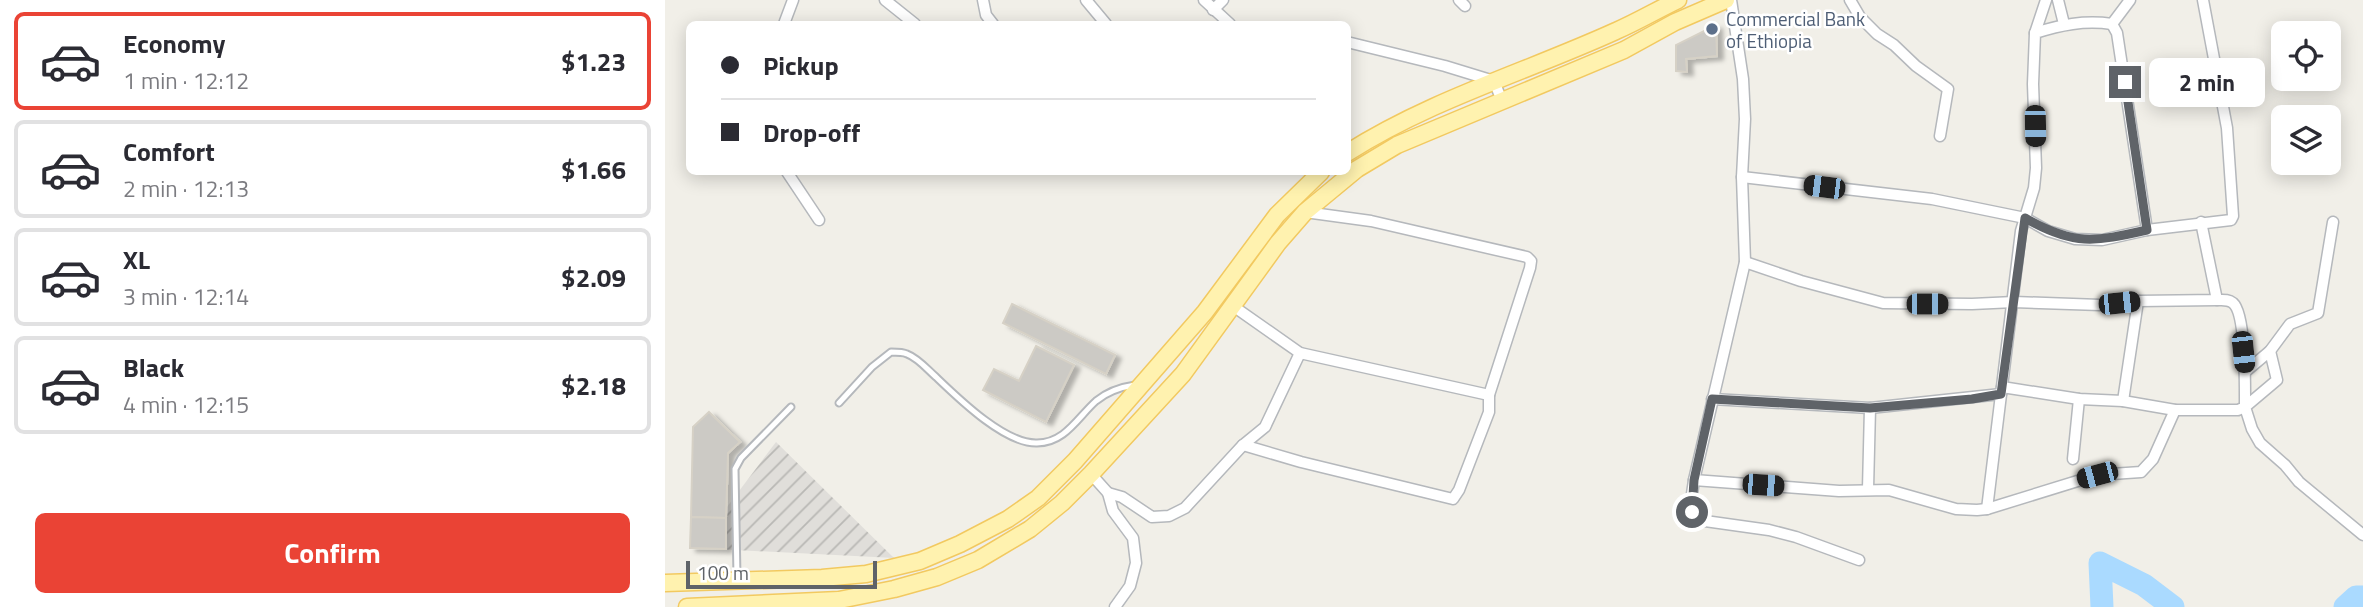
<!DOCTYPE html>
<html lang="en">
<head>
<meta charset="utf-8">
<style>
  body { margin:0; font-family:"Titillium Web",sans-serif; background:#f7f7f7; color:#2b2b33; height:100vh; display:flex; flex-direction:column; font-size:26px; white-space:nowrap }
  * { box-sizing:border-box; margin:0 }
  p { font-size:23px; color:#7c7c81 }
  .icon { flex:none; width:38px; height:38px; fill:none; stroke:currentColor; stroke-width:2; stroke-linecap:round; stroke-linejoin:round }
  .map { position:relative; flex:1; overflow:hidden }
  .sheet { display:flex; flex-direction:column; background:#fff; width:665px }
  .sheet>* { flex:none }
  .guide { position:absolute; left:21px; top:21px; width:665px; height:154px; border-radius:10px; box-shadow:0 4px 18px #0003; display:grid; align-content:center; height:154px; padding:0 35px; background:#fff }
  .tools { position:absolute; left:1606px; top:21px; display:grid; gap:14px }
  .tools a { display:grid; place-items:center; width:70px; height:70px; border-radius:10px; background:#fff; box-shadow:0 4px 18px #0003; font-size:35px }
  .scale { position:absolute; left:21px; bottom:18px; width:191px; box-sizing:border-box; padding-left:7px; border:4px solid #5f6368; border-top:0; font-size:19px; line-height:24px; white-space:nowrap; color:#5f6368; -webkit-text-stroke:5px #fff; paint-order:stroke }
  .end { position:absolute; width:32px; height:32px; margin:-16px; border:9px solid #5f6368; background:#fff; box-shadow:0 0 0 4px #fff }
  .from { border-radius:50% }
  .bubble { position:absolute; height:49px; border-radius:10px; background:#fff; box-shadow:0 4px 18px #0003; font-size:23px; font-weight:700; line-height:49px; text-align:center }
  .car { position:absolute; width:21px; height:42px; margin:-21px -10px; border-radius:9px; box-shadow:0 0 5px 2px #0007; background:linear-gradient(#222 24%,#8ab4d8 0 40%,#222 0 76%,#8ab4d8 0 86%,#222 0) }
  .guide b { display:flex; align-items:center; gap:24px; height:66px; font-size:26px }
  .guide b+b { border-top:2px solid #e1e1e2 }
  .guide i { width:18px; height:18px; background:#2b2b33 }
  ul { padding:12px 0 0; list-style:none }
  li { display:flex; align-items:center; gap:21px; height:98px; margin:0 14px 10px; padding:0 21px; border:4px solid #e1e1e2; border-radius:10px }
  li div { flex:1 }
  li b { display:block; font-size:26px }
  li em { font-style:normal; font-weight:700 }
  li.active { border-color:#ea4335 }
  li>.icon { width:63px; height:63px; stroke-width:1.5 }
  .primary-button { display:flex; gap:14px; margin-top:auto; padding:14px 35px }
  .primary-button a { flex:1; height:80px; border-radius:10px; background:#ea4335; color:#fff; font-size:28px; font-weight:700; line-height:80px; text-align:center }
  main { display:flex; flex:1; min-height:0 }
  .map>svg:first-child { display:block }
</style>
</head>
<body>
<main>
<section class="sheet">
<ul>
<li class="active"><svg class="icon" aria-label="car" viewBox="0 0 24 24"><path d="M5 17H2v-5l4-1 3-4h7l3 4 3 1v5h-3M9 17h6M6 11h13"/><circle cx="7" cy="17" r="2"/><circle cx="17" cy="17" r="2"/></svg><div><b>Economy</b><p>1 min · 12:12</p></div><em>$1.23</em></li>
<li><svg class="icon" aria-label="car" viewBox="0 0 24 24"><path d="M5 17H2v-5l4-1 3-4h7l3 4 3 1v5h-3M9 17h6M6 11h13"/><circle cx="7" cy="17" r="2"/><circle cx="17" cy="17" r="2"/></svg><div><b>Comfort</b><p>2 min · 12:13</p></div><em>$1.66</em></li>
<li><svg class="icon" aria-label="car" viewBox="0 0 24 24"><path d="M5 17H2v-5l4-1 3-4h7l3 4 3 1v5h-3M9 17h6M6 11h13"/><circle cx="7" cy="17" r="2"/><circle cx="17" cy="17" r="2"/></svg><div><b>XL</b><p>3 min · 12:14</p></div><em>$2.09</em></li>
<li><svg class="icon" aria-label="car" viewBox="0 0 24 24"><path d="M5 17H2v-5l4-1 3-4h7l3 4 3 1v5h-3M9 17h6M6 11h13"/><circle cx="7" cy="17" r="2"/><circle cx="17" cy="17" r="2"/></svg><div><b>Black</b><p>4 min · 12:15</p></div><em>$2.18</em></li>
</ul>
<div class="primary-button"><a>Confirm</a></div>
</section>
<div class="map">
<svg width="1698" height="607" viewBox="0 0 1698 607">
  <defs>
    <pattern id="industrial-furrows" width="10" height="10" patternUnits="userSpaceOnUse" patternTransform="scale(1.75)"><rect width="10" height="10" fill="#e0deda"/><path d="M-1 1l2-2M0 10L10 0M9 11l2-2" fill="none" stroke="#b9b8b5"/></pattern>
    <filter id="shadow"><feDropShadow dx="6" dy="3.5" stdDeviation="2" flood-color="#0004"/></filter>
  </defs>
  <rect width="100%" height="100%" fill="#f1efe8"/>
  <path fill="url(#industrial-furrows)" d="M111,442L229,558L31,548Z"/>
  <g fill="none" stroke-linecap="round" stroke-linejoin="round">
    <g stroke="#aadaff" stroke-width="23">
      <path d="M1437,607L1435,563L1479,585L1508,607"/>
      <path d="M1680,607L1691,597H1698"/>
    </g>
  </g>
  <g fill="#cccac5" stroke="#d6d1c6" stroke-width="2" filter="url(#shadow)">
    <path d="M1051,25L1052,56L1021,59L1022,72L1011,71V45Z"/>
    <path d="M347,304L450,355L441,374L338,323Z"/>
    <path d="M371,346L409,365L381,422L318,390L329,369L354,381Z"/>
    <path d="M44,412L75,442L63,453L61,518L26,517L28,427Z"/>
    <path d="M26,517L61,518V549L25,548Z"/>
  </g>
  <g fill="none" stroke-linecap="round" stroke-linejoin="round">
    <defs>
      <g id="lane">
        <path d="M174,403L207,367L226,352C231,352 238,352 242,354C253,358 263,370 271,377C294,399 340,444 372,443C400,443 413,417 431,401C443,391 456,387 470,385"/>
        <path d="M72,577L70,469L76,458L126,407"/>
      </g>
      <g id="street">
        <path d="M220,0L250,24"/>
        <path d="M318,0L321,15L328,24"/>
        <path d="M421,0L441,24"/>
        <path d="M539,0L565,24"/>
        <path d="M794,0L800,6"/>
        <path d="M1066,0L1078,79L1080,119L1077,177L1080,262L1029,480C1027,498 1020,514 1040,521L1104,530L1131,537L1194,560"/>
        <path d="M1185,0L1195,17L1212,34L1229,45L1251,66L1283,89L1275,136"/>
        <path d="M1393,0L1399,24"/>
        <path d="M548,10L558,0"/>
        <path d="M119,24L128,0"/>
        <path d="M1447,24L1465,0"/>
        <path d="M1370,33L1381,0"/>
        <path d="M682,42L780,66L829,81L837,101"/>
        <path d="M122,172L154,220"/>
        <path d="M1077,177L1267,199L1360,218L1383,231L1410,239L1437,240L1482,230L1452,33L1447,24"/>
        <path d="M1482,230L1566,220L1568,216L1562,128L1538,0"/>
        <path d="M1080,262L1136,281L1218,303L1307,304L1349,302L1435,305L1473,301L1552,300L1536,222"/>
        <path d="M568,306L635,353L824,395"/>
        <path d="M1605,351L1612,380L1580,407L1587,429L1595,443L1620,465L1634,482L1698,535"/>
        <path d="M1580,372L1605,351L1625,324L1653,313L1668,222"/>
        <path d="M1337,387L1414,399L1458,401L1510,410H1573L1580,407C1580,388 1581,314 1568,303C1563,299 1558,300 1552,300"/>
        <path d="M1047,399L1205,408L1336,394"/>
        <path d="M1458,401L1473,301"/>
        <path d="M578,445L636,462L788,499L794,490L824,412V395L865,268L866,261L862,257L706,221L640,212"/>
        <path d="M1408,459L1414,399"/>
        <path d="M426,474L443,493L448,511L468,538L471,563L465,586L450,607"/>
        <path d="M1029,480L1174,491L1224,490L1291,509L1312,510L1322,509L1432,475L1476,472L1488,459L1510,410"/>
        <path d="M1203,489L1205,408"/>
        <path d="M443,493L457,497L487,517L504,516L520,508L578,445L600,427L635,353"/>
        <path d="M1322,509L1356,231L1369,188L1371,168L1368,84L1370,33C1395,25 1419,20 1447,24"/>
      </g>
      <g id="primary">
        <path d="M682,153C765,100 861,72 951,31C972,22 992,10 1013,0"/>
        <path d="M0,583L157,578L201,574L255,561L295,544L343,519L373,498L410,461L540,312L612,215L656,172"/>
        <path d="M22,607L174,600L229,589L272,577L313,560L365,529L397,503L426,474L518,374L613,243L640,212L692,169L732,145L959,50L1010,22L1061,0"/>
      </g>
    </defs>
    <use href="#lane" stroke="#b5b8bc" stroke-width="9"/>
    <use href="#street" stroke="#b5b8bc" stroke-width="13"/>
    <use href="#primary" stroke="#f2c960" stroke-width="19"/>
    <use href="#lane" stroke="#fff" stroke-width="5"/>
    <use href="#street" stroke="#fff" stroke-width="10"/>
    <use href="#primary" stroke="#fff2af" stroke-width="16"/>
  </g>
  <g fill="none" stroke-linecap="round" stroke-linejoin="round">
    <path stroke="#5f6368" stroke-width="9" d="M1027,512L1029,480L1047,399L1205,408L1307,399L1336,394L1360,218C1409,246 1429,242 1482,230L1460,82"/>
  </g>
  <circle fill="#5c6f8a" stroke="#fff" stroke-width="2.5" cx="1047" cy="29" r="7"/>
  <g text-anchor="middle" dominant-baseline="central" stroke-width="5" stroke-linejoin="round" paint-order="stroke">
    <g font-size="19" fill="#4e5e75" stroke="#fff" text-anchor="start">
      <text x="1061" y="18">Commercial Bank<tspan x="1061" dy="22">of Ethiopia</tspan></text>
    </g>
  </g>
</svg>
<div class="tools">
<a><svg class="icon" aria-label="locate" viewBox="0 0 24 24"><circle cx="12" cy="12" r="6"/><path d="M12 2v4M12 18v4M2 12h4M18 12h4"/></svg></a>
<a><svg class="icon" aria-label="layers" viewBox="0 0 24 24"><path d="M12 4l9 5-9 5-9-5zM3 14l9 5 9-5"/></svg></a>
</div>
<div class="scale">100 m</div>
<i class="end from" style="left:1027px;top:512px"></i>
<i class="end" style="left:1460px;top:82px"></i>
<div class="bubble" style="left:1484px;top:58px;width:116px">2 min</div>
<i class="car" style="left:1370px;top:126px;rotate:179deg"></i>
<i class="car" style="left:1159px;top:187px;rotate:277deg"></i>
<i class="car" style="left:1454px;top:303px;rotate:84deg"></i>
<i class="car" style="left:1262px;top:304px;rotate:90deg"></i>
<i class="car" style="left:1578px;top:352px;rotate:174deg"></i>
<i class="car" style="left:1432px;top:475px;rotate:255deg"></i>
<i class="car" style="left:1098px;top:485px;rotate:94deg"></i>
<div class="guide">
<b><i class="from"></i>Pickup</b>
<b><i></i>Drop-off</b>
</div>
</div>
</main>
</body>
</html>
